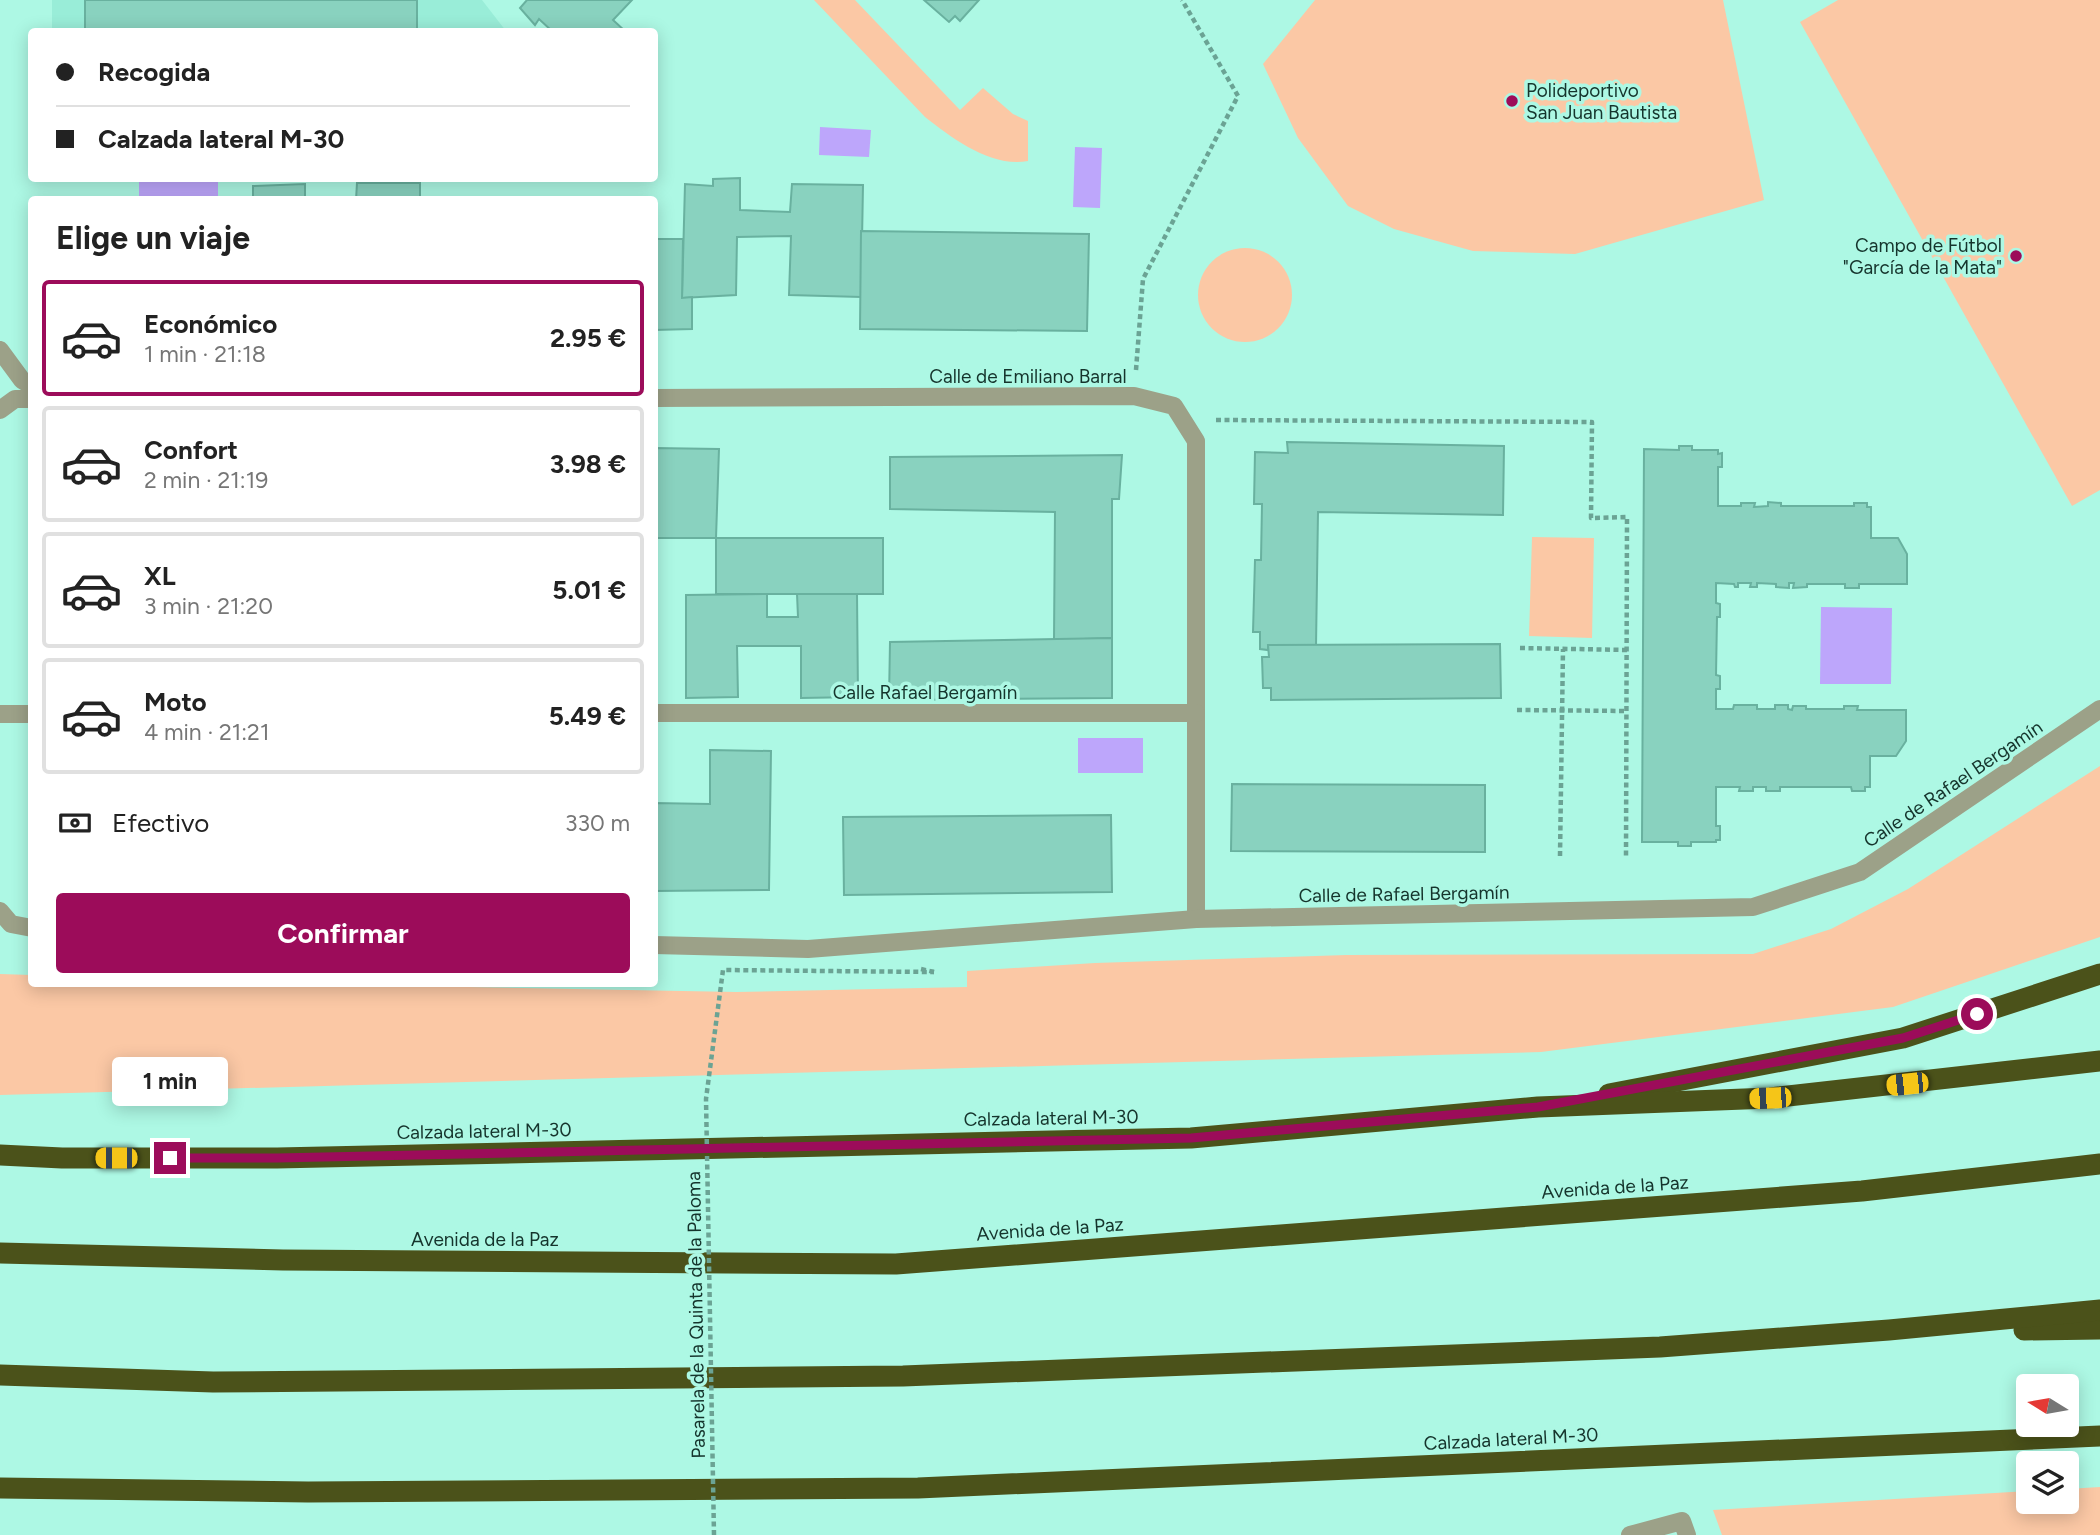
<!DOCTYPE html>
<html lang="es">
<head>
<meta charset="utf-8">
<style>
  body { margin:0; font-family:Figtree,sans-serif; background:#f6f6f6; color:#222; height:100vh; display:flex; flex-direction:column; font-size:26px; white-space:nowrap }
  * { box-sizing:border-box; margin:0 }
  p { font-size:23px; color:#767676 }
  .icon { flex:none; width:38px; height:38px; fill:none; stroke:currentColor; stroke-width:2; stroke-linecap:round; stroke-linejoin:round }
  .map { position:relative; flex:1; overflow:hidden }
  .details { position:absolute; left:28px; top:196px; width:630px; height:791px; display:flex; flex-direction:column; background:#fff; border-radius:7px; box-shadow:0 4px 18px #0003 }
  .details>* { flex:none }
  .top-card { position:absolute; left:28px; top:28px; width:630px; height:154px; border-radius:7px; box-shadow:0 4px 18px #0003; display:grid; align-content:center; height:154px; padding:0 28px; background:#fff }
  .needle { width:46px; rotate:281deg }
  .fabs { position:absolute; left:2016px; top:1374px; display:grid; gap:14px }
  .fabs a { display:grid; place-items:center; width:63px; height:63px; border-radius:7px; background:#fff; box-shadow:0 4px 18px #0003; font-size:35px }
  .end { position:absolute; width:32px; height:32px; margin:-16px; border:9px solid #9c0c5a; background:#fff; box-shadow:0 0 0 4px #fff }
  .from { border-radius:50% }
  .bubble { position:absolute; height:49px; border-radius:7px; background:#fff; box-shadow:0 4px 18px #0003; font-size:23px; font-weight:700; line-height:49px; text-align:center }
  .car { position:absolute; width:21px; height:42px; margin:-21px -10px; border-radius:9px; box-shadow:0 0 5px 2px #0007; background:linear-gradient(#f5c518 24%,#345 0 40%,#f5c518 0 76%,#345 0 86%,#f5c518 0) }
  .top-card b { display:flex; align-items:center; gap:24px; height:66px; font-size:26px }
  .top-card b+b { border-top:2px solid #e0e0e0 }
  .top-card i { width:18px; height:18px; background:#222 }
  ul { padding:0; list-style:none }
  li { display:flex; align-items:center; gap:21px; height:116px; margin:0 14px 10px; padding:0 14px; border:4px solid #e0e0e0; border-radius:7px }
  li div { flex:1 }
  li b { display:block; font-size:26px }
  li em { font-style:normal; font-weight:700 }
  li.selected { border-color:#9c0c5a }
  li>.icon { width:63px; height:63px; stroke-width:1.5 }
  h2 { padding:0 28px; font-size:32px; line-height:84px }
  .pay { display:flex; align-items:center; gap:18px; height:77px; padding:0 28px; font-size:26px }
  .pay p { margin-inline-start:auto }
  .cta { display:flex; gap:14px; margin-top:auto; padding:14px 28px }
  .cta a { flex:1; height:80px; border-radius:7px; background:#9c0c5a; color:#fff; font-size:28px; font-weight:700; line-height:80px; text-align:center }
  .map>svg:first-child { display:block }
</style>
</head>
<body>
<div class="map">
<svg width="2100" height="1535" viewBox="0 0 2100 1535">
  <rect width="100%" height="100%" fill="#adf8e4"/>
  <path fill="#99edd8" d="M52,0H482L506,31L52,32Z"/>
  <g fill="#fbc8a5">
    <path d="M814,0H855L960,110L983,88L1013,114L1028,121V161C992,168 953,139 925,117Z"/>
    <path d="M1315,0H1723L1764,200L1575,254L1473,251L1394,229L1348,206L1298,138L1263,64Z"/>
    <path d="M1838,0H2100V490L2072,506L1800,22Z"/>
    <circle cx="1245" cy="295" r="47"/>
    <path d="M1532,537L1594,538L1592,638L1529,636Z"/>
    <path d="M2100,766V937L1893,1007L1541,1052L0,1095V974L31,975L32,984H300L736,992L967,987V971L1095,963L1346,955L1753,954L1831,929L1908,889Z"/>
    <path d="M2100,1487V1535H1722L1713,1510L2028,1491V1502H2067V1489Z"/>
  </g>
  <g fill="#bda6fb">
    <path d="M820,127L871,130L869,157L819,155Z"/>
    <path d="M1075,147L1102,148L1100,208L1073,207Z"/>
    <rect x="139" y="179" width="79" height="20"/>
    <path d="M1821,607L1892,608L1891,684H1820Z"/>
    <rect x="1078" y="738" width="65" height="35"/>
  </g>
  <g fill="#89d2bf" stroke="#69b19f" stroke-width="2">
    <rect x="85" y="0" width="332" height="32"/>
    <path d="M527,0H632L613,20L626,32H553L539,19L535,25L520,8Z"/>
    <path d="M924,0H979L960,21L955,16L949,22Z"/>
    <path d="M740,178V210L790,212L792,184L863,185L861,297L789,295L791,236L737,237L736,295L682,298L685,184L713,186V179Z"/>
    <path d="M357,183H420V200H356Z"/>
    <path d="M305,184V200H253V186Z"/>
    <path d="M861,231L1089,234L1087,331L860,329Z"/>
    <path d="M654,239H683L682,298L692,297V329L654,330Z"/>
    <path d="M1287,442L1504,446L1503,515L1318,512L1316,646L1268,645V650L1260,649V632H1253L1255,560H1261L1262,504H1254L1255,452L1288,453Z"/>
    <path d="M1679,446H1692V450H1718V454L1722,453V467H1718V506H1741V503H1755L1754,507L1768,506V502L1781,503V506H1854V503H1867V507H1871V538H1898L1907,554V584H1859V588H1845V584H1807V587L1793,588L1794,583H1789V588L1776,587V584L1757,583V587H1750L1751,583H1738V587H1735L1734,584L1716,583V603L1720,604V617H1717L1716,675L1720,676V689H1716V709H1733L1734,705H1757V709H1775V705H1788V709L1792,710L1793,706H1806V709H1844V706H1858L1857,710H1906V741L1896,756H1870V787H1865V791H1852L1851,787H1780V791H1766V787H1753V791H1739L1740,787H1716V826H1720V840H1716V842H1691V846H1678V842H1642L1644,449L1679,450Z"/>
    <path d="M654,448L719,449L716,538H654Z"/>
    <path d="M1122,455L1119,499H1112V638L1054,640L1055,512L890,509V457Z"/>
    <rect x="716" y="538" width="167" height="56"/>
    <path d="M767,594V617H798L797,594H857L858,697L801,698V646H737L738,697L686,698V595Z"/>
    <path d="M1112,638V698L889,700L890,642Z"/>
    <path d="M1500,644L1501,698L1271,700V688H1263L1262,657H1269L1268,645Z"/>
    <path d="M710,750L771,751L769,890L654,891V803L710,804Z"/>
    <path d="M1232,784L1485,785V852L1231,851Z"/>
    <path d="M1111,815L1112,892L844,895L843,817Z"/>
  </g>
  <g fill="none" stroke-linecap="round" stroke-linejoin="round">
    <g stroke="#6ba394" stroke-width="4.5" stroke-dasharray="5 3.5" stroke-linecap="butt">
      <path d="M1136,370L1143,279L1238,96L1182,0"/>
      <path d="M1216,420L1592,422L1591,518L1627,517L1626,857"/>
      <path d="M1520,648L1627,650"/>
      <path d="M1517,710L1627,711"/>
      <path d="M1560,856L1563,649"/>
      <path d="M921,969L934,972"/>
    </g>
    <g stroke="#9ca188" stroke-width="18">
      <path d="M0,350L22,380L32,386"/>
      <path d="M654,398L1134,396L1174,406L1196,441V919"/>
      <path d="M0,410L15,399H32"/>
      <path d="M654,713H1196"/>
      <path d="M0,714H32"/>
      <path d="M0,911L11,924L32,928"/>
      <path d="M654,945L808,949L1196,919L1753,907L1860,872L2100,709"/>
      <path d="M1630,1535L1682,1521L1687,1535"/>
    </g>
    <g stroke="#4b521a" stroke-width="21">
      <path d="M1609,1094L1903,1038L2100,974"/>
      <path d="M0,1155L62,1158H277L1191,1138L1538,1107L1770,1098L2100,1061"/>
      <path d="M0,1253L283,1260L896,1264L1862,1191L2100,1164"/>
      <path d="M2024,1330L2100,1329"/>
      <path d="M0,1375L213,1382L903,1376L1660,1347L1889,1330L2100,1310"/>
      <path d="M0,1488L308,1492L918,1488L2100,1436"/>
    </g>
    <path stroke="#6ba394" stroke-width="4.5" stroke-dasharray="5 3.5" stroke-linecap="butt" d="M714,1535L706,1099L723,970L934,972"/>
  </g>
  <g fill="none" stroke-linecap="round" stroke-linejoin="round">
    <path stroke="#9c0c5a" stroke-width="9" d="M170,1158H277L1191,1138L1538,1107L1903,1038L1977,1014"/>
  </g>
  <g fill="#9c0c5a" stroke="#adf8e4" stroke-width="2.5">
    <circle cx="1512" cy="101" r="7"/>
    <circle cx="2016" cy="256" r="7"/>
  </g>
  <g text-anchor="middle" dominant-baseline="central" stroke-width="7" stroke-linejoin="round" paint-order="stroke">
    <g font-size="19" fill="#15342c" stroke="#adf8e4" text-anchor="start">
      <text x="1526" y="90">Polideportivo<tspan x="1526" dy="22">San Juan Bautista</tspan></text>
      <text x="2002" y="245" text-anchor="end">Campo de Fútbol<tspan x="2002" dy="22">"García de la Mata"</tspan></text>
    </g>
    <g font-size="19" fill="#15342c" stroke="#adf8e4">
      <text x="1028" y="376">Calle de Emiliano Barral</text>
      <text x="925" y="692">Calle Rafael Bergamín</text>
      <text transform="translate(1953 784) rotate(-34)">Calle de Rafael Bergamín</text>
      <text transform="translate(1404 894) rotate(-1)">Calle de Rafael Bergamín</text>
      <text transform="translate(1051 1118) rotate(-1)">Calzada lateral M-30</text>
      <text transform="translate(484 1131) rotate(-1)">Calzada lateral M-30</text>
      <text transform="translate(1615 1187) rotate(-4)">Avenida de la Paz</text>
      <text transform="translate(1050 1229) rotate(-4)">Avenida de la Paz</text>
      <text x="485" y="1239">Avenida de la Paz</text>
      <text transform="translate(696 1315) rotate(-91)">Pasarela de la Quinta de la Paloma</text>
      <text transform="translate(1511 1439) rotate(-3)">Calzada lateral M-30</text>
    </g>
  </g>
</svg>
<div class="fabs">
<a><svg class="needle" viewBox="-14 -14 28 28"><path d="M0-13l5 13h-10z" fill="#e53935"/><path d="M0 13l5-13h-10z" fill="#767676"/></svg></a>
<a><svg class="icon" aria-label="layers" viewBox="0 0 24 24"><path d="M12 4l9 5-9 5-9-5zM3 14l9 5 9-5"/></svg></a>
</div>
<i class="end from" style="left:1977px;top:1014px"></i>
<i class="end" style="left:170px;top:1158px"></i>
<div class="bubble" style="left:112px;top:1057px;width:116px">1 min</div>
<i class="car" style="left:1907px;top:1084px;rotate:264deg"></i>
<i class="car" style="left:1770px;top:1098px;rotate:268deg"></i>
<i class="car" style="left:116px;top:1158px;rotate:270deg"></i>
<div class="top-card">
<b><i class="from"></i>Recogida</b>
<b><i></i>Calzada lateral M-30</b>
</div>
<section class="details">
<h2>Elige un viaje</h2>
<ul>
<li class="selected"><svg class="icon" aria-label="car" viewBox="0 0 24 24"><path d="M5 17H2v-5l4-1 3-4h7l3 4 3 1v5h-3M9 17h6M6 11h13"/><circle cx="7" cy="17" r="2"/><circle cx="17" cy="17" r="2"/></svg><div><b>Económico</b><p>1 min · 21:18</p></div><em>2.95 €</em></li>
<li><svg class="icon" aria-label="car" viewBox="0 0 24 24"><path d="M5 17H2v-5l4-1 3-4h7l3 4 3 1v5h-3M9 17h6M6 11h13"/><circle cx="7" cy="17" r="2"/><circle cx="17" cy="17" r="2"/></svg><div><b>Confort</b><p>2 min · 21:19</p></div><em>3.98 €</em></li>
<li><svg class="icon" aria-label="car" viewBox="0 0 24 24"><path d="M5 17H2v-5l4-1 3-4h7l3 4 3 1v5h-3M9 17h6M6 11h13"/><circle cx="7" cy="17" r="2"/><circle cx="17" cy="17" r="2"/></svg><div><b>XL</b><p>3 min · 21:20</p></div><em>5.01 €</em></li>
<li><svg class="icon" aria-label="car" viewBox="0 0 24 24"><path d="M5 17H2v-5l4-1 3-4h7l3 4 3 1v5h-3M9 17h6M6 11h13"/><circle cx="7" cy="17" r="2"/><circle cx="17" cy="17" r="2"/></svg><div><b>Moto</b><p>4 min · 21:21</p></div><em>5.49 €</em></li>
</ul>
<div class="pay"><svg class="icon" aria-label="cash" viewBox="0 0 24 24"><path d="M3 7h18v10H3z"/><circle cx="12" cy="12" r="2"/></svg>Efectivo<p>330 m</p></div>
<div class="cta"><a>Confirmar</a></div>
</section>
</div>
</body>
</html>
